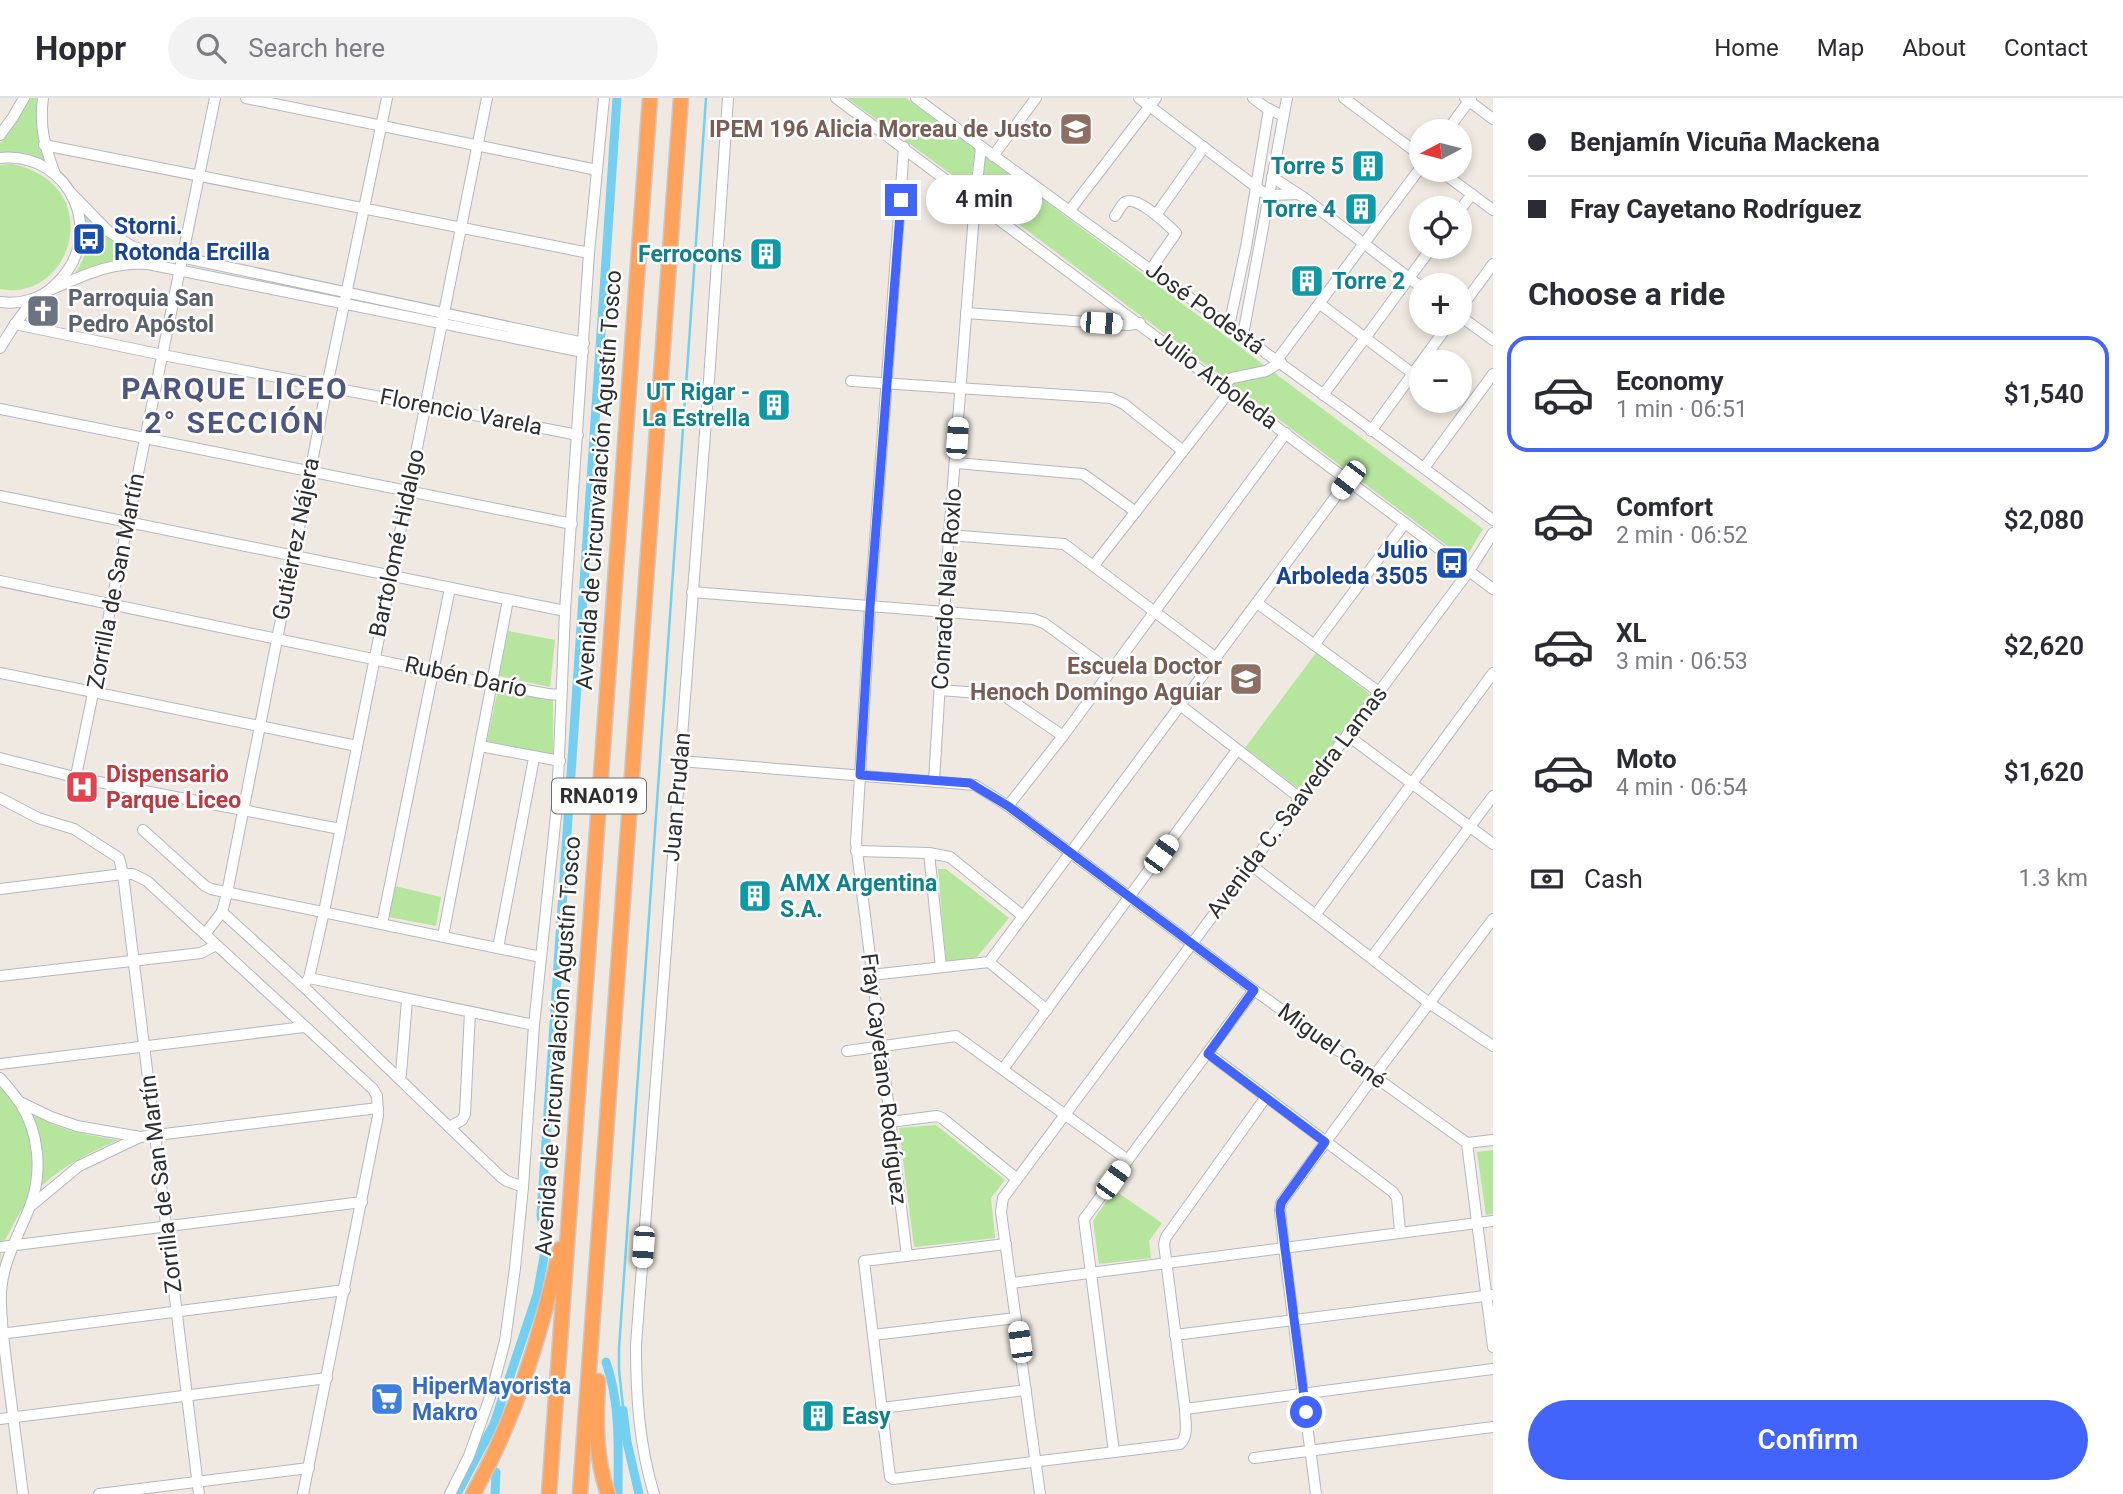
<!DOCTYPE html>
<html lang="en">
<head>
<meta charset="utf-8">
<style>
  body { margin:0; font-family:Roboto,sans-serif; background:#f2f2f3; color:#2b2b33; height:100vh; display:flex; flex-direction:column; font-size:26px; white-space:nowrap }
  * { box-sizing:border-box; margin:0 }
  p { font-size:23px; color:#7c7c81 }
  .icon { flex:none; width:38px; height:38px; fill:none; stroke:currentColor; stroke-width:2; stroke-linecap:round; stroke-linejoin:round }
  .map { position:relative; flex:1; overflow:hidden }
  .drawer { display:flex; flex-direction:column; background:#fff; width:630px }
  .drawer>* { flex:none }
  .banner { display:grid; align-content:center; height:154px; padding:0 35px; background:#fff }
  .needle { width:46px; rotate:263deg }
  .tools { position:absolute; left:1409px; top:21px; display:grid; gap:14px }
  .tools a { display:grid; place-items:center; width:63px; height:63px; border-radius:50%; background:#fff; box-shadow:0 4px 10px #0003; font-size:35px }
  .end { position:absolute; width:32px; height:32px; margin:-16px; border:9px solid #4264fb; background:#fff; box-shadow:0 0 0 4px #fff }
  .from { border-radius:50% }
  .bubble { position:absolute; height:49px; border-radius:24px; background:#fff; box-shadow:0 4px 10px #0003; font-size:23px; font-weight:600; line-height:49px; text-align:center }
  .car { position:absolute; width:21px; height:42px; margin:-21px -10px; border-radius:9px; box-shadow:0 0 5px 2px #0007; background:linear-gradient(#fff 24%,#345 0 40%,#fff 0 76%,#345 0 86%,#fff 0) }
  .banner b { display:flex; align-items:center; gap:24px; height:66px; font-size:26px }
  .banner b+b { border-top:2px solid #e1e1e2 }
  .banner i { width:18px; height:18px; background:#2b2b33 }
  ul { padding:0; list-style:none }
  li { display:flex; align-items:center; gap:21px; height:116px; margin:0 14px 10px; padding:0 21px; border:4px solid transparent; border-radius:21px }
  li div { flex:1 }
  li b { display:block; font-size:26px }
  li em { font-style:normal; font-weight:600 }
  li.selected { border-color:#4264fb }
  li>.icon { width:63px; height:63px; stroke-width:1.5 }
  h2 { padding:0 35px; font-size:32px; line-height:84px }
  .pay { display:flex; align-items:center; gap:18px; height:77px; padding:0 35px; font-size:26px }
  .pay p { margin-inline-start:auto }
  .cta { display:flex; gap:14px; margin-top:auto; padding:14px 35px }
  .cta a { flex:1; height:80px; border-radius:42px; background:#4264fb; color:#fff; font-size:28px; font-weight:600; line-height:80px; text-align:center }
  header { display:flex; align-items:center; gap:42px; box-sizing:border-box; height:98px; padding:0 35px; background:#fff; border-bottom:2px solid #e1e1e2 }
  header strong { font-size:33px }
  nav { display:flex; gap:38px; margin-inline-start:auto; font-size:24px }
  .search { width:490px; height:63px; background:#f2f2f3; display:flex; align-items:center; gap:18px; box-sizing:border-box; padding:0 24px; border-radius:38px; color:#7c7c81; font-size:26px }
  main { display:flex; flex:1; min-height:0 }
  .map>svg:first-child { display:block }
</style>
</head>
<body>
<header>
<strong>Hoppr</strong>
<div class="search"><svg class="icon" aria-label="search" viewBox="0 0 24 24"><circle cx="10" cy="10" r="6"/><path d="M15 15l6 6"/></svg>Search here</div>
<nav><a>Home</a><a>Map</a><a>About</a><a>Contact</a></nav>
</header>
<main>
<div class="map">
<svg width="1493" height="1396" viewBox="0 0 1493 1396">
  <rect width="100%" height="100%" fill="#efe9e1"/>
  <g fill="#b6e59e">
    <path d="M28,0H37C35,25 39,46 49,70L21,57L0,56V46L20,18Z"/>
    <path d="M847,0H906L975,51L970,90Z"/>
    <path d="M985,58L1483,431L1465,461L980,97Z"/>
    <path d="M12,66C108,86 73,205 0,191V67Z"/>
    <path d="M83,113L141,154L139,160L114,163L74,177C91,153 87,140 83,113Z"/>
    <path d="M508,533L555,542L550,589L499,578Z"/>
    <path d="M1316,555L1370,596L1299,691L1245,650Z"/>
    <path d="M498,591L553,600V658L487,643Z"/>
    <path d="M938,771H946L1009,820L977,859L946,864Z"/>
    <path d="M395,788L441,799L436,828L389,819Z"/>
    <path d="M0,988C34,1027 69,1034 118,1042C71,1063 35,1082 11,1131C8,1137 3,1144 2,1151C0,1158 1,1165 0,1173Z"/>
    <path d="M936,1027L1005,1082L991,1100L995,1140L914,1149L899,1030Z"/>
    <path d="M1493,1052V1116L1486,1117L1477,1054Z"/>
    <path d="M1114,1092L1162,1125L1149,1143L1151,1160L1099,1166L1093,1123Z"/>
  </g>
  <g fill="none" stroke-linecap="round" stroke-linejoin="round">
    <path stroke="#75cff0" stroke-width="2.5" d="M623,1309L619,1271V1250L706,0"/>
    <g stroke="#75cff0" stroke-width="9">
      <path d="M606,1264C621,1307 618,1351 618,1396"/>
      <path d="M623,1312L627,1344L639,1396"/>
      <path d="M457,1396L494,1326L537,1197L544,1159V1138L541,1117L617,0"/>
      <path d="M495,1396L496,1374"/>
    </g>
    <defs>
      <g id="minor">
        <path d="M43,0C39,29 45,49 55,76"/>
        <path d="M246,0L597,72"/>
        <path d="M836,0L1493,491"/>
        <path d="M916,0C1106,143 1303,278 1493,422"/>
        <path d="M1139,0L1264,95L1269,97L1298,96"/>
        <path d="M1253,0L1265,9L1283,18"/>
        <path d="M1344,0L1421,58"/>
        <path d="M1465,0L1493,21"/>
        <path d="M1447,33L1471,0"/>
        <path d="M0,37L13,19L24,0"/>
        <path d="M44,47L589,155"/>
        <path d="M904,49L870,509L856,745L907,1158"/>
        <path d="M993,58L1036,0"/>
        <path d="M0,60C72,53 108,139 55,187C41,201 20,207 0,204"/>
        <path d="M1439,72L1493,112"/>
        <path d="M1272,79L1303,99L1421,189"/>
        <path d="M71,95L108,133L133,149L584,245"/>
        <path d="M1070,112L1156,0"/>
        <path d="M1460,112L1472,96"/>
        <path d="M1156,117L1204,49"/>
        <path d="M1115,118C1118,114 1121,107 1125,104C1137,97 1168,127 1176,135L1151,171"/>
        <path d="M50,192C82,178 112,163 148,166L583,254"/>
        <path d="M1320,206L1412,275"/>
        <path d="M1460,211L1493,166"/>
        <path d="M966,215L1128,227L1140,225"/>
        <path d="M1460,218L1493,242"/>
        <path d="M15,226L163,257L578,337"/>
        <path d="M1229,228L1246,149L1269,11"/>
        <path d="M1243,237L1287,0"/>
        <path d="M0,250L15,226L34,201"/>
        <path d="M1277,262L1421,69"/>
        <path d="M851,283L1111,300L1124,306L1183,353"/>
        <path d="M1222,287L1232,280L1266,273L1281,264"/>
        <path d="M1323,297L1432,149"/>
        <path d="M0,311L572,426"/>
        <path d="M1371,333L1449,226"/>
        <path d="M956,365L1083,376L1136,414"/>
        <path d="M1424,370L1493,276"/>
        <path d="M0,398L565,513"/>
        <path d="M949,437L1064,446L1215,559"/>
        <path d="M1094,467L1230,293"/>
        <path d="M0,483L492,586L548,596L561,597"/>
        <path d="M692,494L1033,521L1044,525L1110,573"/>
        <path d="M1257,505L1379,594"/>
        <path d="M1314,547L1405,425"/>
        <path d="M0,575L357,648"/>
        <path d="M940,592L992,596L1006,599L1063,638"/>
        <path d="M1180,607L1300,700"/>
        <path d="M1347,637L1493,746"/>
        <path d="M480,648L560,663"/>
        <path d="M0,660L78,680L340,731"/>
        <path d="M680,663L975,687L1008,708L1254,892L1467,1045L1493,1042"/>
        <path d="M76,678L215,0"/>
        <path d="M934,683L949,437L975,103L981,49"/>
        <path d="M0,700L38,720L74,731L119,760L123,776H133L147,783L373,991L377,998L378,1018L303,1396"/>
        <path d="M1008,708L1063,638L1286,335"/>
        <path d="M143,732L205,788L211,791L541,859"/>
        <path d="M856,753L929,755L950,759L1023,818"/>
        <path d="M929,755L941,869"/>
        <path d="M1251,767L1429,905L1493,948"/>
        <path d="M0,791L123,776L199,1396"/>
        <path d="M222,814L303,888L501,1079L507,1083L523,1089"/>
        <path d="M1316,816L1493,575"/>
        <path d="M382,826L450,490"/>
        <path d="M205,836L222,814L227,795L327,288L387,0"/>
        <path d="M443,838L508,502"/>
        <path d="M498,850L534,660"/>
        <path d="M1372,859L1493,698"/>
        <path d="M989,864L1348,382"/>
        <path d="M871,877L989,864L1047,912"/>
        <path d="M0,878L201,855L216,847"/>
        <path d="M309,880L534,927"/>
        <path d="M303,888L309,880L324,814L487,0"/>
        <path d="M847,953L956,938L1128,1062"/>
        <path d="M1208,955L1393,1094L1397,1100L1400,1134"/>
        <path d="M0,966L304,929"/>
        <path d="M1003,971L1237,652"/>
        <path d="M0,980C7,988 14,996 20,1005C39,1034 43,1075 30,1108C19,1137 3,1162 1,1194C0,1222 5,1251 8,1279C13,1318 18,1357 23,1396"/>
        <path d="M398,980L401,976L407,902"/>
        <path d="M20,1004L51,1019L77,1028L140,1039L378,1010"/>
        <path d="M890,1024L937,1018L942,1020L1017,1081"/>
        <path d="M449,1029L462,1022L465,1016L470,914"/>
        <path d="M1467,1045L1493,1249"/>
        <path d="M32,1107L79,1068L140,1039"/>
        <path d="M1006,1146L864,1163L890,1379L893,1381L1180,1346C1189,1338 1185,1323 1185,1311L1164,1146L1166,1139L1266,999"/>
        <path d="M0,1149L362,1104"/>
        <path d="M1012,1185L1493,1123"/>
        <path d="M0,1236L345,1192"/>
        <path d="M873,1237L1016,1220"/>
        <path d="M1175,1237L1493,1197"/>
        <path d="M882,1310L1026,1292"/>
        <path d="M1185,1311L1493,1271"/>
        <path d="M0,1321L327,1280"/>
        <path d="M1114,1354L1084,1121L1254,892"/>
        <path d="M1254,1360L1493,1329"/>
        <path d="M99,1396L309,1370"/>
        <path d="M450,1396L469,1358L491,1296L505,1243L515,1170L523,1089L534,927L557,707L565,513L589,155L604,0"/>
        <path d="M654,1396C639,1347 636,1297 636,1247L709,282L728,0"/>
        <path d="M1040,1396L1001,1114L1003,1100L1469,473L1493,435"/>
        <path d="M1316,1396L1284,1150L1280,1112L1281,1105L1374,978L1493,821"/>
      </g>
      <g id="highway">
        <path d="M598,1283C596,1321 595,1360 608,1396"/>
        <path d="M473,1396C516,1320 541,1236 560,1151"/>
        <path d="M549,1396L650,0"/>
        <path d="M580,1396L681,0"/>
      </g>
    </defs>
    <use href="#minor" stroke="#b4b7c1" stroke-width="12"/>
    <use href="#highway" stroke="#c9c9c9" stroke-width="17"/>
    <use href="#minor" stroke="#fff" stroke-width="10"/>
    <use href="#highway" stroke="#ffa35c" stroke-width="14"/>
  </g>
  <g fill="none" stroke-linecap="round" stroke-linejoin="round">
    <path stroke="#4264fb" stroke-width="9" d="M901,102L870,509L860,677L970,685L1008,708L1254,892L1208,956L1325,1044L1281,1105L1280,1112L1306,1314"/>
  </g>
  <defs>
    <symbol id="school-square" viewBox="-11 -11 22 22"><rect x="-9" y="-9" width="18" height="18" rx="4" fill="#8d6e63" stroke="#fff"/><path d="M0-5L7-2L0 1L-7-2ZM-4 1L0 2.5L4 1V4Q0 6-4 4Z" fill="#fff"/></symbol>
    <symbol id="building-square" viewBox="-11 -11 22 22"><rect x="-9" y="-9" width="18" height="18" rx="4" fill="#0f9aa8" stroke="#fff"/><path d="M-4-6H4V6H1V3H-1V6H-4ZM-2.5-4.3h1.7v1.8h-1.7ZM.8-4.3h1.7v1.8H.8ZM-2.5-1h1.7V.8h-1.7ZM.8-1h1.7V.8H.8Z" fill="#fff"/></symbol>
    <symbol id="bus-square" viewBox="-11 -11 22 22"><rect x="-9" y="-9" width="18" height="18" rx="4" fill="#1a4fb4" stroke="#fff"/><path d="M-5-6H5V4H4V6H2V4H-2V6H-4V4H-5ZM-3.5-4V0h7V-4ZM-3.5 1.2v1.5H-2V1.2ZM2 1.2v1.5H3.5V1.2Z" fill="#fff"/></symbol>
    <symbol id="church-square" viewBox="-11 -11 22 22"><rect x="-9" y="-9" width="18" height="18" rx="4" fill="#6b7280" stroke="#fff"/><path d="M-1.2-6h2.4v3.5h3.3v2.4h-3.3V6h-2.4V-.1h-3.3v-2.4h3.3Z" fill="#fff"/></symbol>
    <symbol id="hospital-square" viewBox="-11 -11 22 22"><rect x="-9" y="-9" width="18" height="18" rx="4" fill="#e0444e" stroke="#fff"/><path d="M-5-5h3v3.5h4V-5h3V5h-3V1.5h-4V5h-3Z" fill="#fff"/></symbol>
    <symbol id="supermarket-square" viewBox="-11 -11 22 22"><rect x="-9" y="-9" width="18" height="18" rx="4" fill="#3f7fe0" stroke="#fff"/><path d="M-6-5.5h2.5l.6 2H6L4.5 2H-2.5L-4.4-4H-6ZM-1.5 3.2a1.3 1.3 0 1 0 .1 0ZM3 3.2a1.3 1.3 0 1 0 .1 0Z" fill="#fff"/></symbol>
  </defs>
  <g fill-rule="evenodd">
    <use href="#school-square" x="1057" y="12" width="38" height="38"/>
    <use href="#building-square" x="1349" y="49" width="38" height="38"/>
    <use href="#building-square" x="1342" y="92" width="38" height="38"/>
    <use href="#bus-square" x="70" y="122" width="38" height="38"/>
    <use href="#building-square" x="747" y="137" width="38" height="38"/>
    <use href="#building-square" x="1288" y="164" width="38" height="38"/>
    <use href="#church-square" x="24" y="194" width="38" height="38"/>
    <use href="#building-square" x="755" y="288" width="38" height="38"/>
    <use href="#bus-square" x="1433" y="446" width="38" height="38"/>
    <use href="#school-square" x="1227" y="562" width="38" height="38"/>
    <use href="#hospital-square" x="63" y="670" width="38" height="38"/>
    <use href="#building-square" x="736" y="779" width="38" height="38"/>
    <use href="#supermarket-square" x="368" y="1282" width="38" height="38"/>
    <use href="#building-square" x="799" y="1299" width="38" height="38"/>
  </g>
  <g text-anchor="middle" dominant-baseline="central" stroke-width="5" stroke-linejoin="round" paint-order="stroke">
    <rect fill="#fff" stroke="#6d6d6d" stroke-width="2" x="552" y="680.5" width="94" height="35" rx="5"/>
    <g font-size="21" font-weight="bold" fill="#2e2e2e">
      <text x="599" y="698">RNA019</text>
    </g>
    <g font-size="23" font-weight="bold" fill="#785e54" stroke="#fff" text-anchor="end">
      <text x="1052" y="31">IPEM 196 Alicia Moreau de Justo</text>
      <text x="1222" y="568">Escuela Doctor<tspan x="1222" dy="26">Henoch Domingo Aguiar</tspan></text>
    </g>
    <g font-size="23" font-weight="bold" fill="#0d838f" stroke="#fff" text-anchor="end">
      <text x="1344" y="68">Torre 5</text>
      <text x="1336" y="111">Torre 4</text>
      <text x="742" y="156">Ferrocons</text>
      <text x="1332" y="183" text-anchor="start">Torre 2</text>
      <text x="750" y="294">UT Rigar -<tspan x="750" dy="26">La Estrella</tspan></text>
      <text x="780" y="785" text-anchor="start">AMX Argentina<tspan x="780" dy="26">S.A.</tspan></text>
      <text x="842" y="1318" text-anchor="start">Easy</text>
    </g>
    <g font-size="23" font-weight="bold" fill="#164399" stroke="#fff" text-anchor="start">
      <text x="114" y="128">Storni.<tspan x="114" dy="26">Rotonda Ercilla</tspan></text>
      <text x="1428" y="452" text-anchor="end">Julio<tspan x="1428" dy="26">Arboleda 3505</tspan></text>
    </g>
    <g font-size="23" font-weight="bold" fill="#5b616d" stroke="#fff" text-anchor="start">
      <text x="68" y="200">Parroquia San<tspan x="68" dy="26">Pedro Apóstol</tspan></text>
    </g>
    <g font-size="23" fill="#2e2e2e" stroke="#fff">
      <text transform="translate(1205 210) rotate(36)">José Podestá</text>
      <text transform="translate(1216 282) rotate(37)">Julio Arboleda</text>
      <text transform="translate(461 314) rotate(11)">Florencio Varela</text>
      <text transform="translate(599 382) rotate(-86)">Avenida de Circunvalación Agustín Tosco</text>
      <text transform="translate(296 441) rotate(-79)">Gutiérrez Nájera</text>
      <text transform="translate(397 445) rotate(-78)">Bartolomé Hidalgo</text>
      <text transform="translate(116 483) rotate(-79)">Zorrilla de San Martín</text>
      <text transform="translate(947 491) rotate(-86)">Conrado Nale Roxlo</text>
      <text transform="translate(466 579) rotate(12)">Rubén Darío</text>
      <text transform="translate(677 699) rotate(-85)">Juan Prudan</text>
      <text transform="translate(1297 704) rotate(-53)">Avenida C. Saavedra Lamas</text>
      <text transform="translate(558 948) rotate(-86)">Avenida de Circunvalación Agustín Tosco</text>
      <text transform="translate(1332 948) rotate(36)">Miguel Cané</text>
      <text transform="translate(884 981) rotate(83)">Fray Cayetano Rodríguez</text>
      <text transform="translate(161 1086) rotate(-97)">Zorrilla de San Martín</text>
    </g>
    <g font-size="23" font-weight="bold" fill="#be3a42" stroke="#fff" text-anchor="start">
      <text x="106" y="676">Dispensario<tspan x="106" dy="26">Parque Liceo</tspan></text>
    </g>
    <g font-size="23" font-weight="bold" fill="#366cbe" stroke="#fff" text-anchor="start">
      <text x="412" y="1288">HiperMayorista<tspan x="412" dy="26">Makro</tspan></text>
    </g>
    <g font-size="30" font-weight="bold" letter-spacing="2" fill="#4d5680" stroke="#fff">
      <text x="235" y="290">PARQUE LICEO<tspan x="235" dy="34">2° SECCIÓN</tspan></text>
    </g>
  </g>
</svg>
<div class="tools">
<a><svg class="needle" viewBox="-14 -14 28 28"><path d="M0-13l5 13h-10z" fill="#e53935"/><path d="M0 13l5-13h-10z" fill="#7c7c81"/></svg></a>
<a><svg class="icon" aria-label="locate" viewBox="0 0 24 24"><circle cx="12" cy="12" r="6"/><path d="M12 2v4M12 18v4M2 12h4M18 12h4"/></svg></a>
<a>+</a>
<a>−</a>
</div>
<i class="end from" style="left:1306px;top:1314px"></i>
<i class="end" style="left:901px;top:102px"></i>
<div class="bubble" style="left:926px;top:77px;width:116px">4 min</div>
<i class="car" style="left:1101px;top:225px;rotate:94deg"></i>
<i class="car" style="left:957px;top:340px;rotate:4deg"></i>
<i class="car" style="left:1348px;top:382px;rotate:217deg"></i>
<i class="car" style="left:1161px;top:756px;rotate:36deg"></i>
<i class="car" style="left:1113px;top:1082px;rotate:36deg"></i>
<i class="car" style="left:643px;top:1149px;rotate:184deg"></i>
<i class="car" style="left:1020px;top:1244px;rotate:352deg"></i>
</div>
<section class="drawer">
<div class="banner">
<b><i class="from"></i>Benjamín Vicuña Mackena</b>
<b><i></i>Fray Cayetano Rodríguez</b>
</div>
<h2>Choose a ride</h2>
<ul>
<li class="selected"><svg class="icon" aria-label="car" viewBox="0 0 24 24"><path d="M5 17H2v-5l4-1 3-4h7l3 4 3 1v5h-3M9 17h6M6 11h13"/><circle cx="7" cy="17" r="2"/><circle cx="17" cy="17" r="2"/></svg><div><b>Economy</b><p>1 min · 06:51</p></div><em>$1,540</em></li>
<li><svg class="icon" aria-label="car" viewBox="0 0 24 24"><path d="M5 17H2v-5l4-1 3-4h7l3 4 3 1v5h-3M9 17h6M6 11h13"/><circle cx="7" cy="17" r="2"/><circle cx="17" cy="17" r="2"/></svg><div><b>Comfort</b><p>2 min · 06:52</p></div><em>$2,080</em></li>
<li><svg class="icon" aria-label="car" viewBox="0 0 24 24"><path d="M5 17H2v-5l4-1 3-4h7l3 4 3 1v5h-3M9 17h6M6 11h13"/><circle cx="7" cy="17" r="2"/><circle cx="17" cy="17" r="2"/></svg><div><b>XL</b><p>3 min · 06:53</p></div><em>$2,620</em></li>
<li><svg class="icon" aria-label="car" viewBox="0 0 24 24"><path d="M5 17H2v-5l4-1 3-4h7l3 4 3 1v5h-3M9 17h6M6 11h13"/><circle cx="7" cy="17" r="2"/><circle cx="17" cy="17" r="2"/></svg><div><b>Moto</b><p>4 min · 06:54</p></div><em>$1,620</em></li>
</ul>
<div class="pay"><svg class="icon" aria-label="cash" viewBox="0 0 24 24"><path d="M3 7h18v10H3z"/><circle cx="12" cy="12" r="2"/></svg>Cash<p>1.3 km</p></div>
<div class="cta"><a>Confirm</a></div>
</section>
</main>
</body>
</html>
